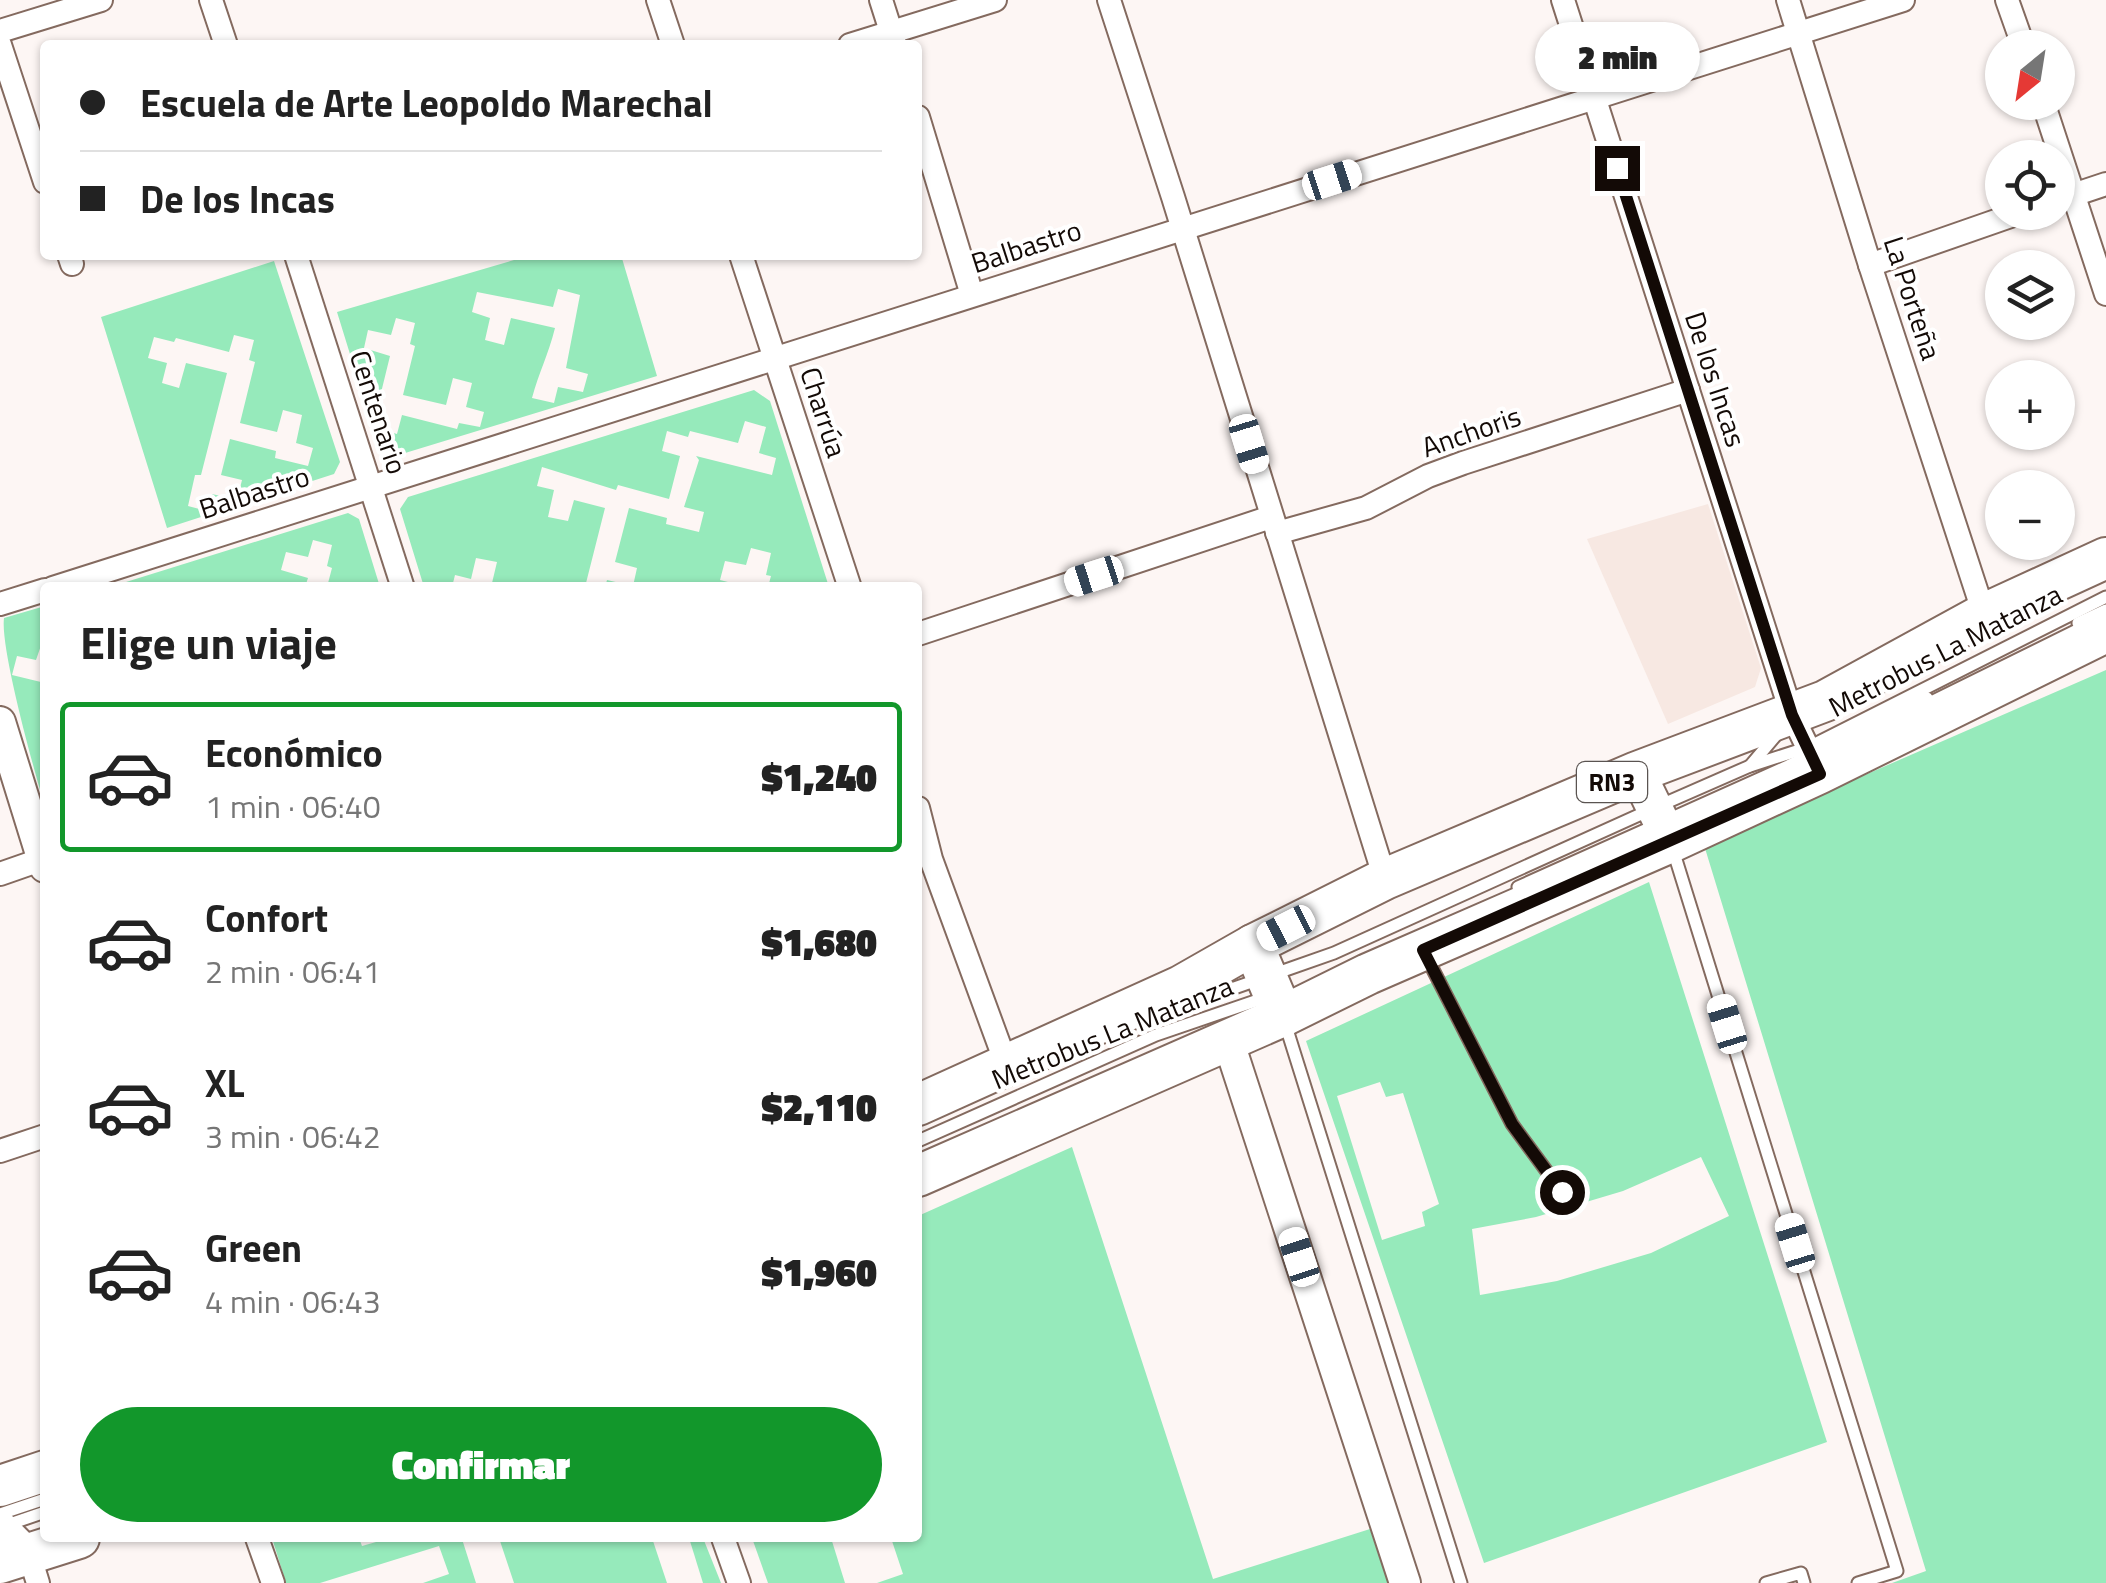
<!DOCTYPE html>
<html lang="es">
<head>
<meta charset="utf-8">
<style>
  body { margin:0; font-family:"Titillium Web",sans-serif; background:#f2f2f2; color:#222; height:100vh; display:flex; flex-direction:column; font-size:38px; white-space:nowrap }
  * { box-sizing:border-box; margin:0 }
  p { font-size:32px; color:#767676 }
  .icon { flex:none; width:55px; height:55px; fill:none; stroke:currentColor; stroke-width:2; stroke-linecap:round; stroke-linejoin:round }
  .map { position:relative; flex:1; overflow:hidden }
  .sheet { position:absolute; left:40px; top:582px; width:882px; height:960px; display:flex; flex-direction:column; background:#fff; border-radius:10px; box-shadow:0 2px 8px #0004 }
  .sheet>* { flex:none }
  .top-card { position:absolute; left:40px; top:40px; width:882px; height:220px; border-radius:10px; box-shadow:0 2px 8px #0004; display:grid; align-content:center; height:220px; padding:0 40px; background:#fff }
  .needle { width:65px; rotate:210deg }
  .fabs { position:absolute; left:1985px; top:30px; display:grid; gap:20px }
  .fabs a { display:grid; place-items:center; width:90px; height:90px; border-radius:50%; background:#fff; box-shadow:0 2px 8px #0004; font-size:50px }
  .end { position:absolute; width:45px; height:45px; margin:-22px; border:12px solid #130a06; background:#fff; box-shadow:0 0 0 5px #fff }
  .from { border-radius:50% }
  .bubble { position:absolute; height:70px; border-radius:35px; background:#fff; box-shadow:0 2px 8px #0004; font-size:32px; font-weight:800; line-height:70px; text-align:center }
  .car { position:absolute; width:30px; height:60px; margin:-30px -15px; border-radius:12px; box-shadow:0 0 8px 2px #0007; background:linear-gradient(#fff 24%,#345 0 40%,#fff 0 76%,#345 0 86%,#fff 0) }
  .top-card b { display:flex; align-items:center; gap:35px; height:95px; font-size:38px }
  .top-card b+b { border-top:2px solid #e0e0e0 }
  .top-card i { width:25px; height:25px; background:#222 }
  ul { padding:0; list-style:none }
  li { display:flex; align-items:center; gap:30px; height:150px; margin:0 20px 15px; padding:0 20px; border:5px solid transparent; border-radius:10px }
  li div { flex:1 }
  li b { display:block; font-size:38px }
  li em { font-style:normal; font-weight:800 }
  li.on { border-color:#12972b }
  li>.icon { width:90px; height:90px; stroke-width:1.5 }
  h2 { padding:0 40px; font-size:45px; line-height:120px }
  .action { display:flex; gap:20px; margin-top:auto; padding:20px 40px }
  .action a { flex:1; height:115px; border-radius:60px; background:#12972b; color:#fff; font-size:40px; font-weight:800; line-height:115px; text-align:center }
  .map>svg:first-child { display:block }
</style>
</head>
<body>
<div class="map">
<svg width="2106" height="1583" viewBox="0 0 2106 1583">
  <rect width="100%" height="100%" fill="#fdf6f4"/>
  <path fill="#f7e8e2" d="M1708,504L1761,668L1755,687L1668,724L1587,539Z"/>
  <g fill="#96eabb" fill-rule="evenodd">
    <path d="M531,255H621L657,376L392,457L379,448L337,312ZM558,289L580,295L566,368L588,374L583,392L558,387L554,403L532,398C539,372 548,356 555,328L511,318L504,345L485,340L490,318L472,312L477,292L553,307ZM396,318L415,323L410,344L415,346L403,395L446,405L453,378L472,383L466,407L484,412L480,427L459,423L457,429L402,415L397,434L379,429L383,408L378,405L390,356L364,348L368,330L391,335Z"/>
    <path d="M274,261L340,462L334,474L167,528L101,317ZM234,335L254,340L249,360L255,362L240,423L277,432L283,410L302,415L296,443L313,448L308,466L275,458L276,451L230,439L221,475L242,480L237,500L212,494L207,511L188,506L195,475H201L227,373L186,363L179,388L162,383L167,363L148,358L154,337L174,342L176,338L229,352Z"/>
    <path d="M754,390L770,401L829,587H768L771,576L766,575L771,553L751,548L746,565L725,561L720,580L748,587H605L607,580L633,586L637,568L615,562L629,508L667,518L666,524L699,532L704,512L684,507L699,460L696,456L772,475L776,458L759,453L766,427L745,421L738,443L690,431L688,437L667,431L662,451L680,456L669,499L618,485L616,490L542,467L537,486L554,490L548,517L568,521L574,500L605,508L585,587H510L492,583L497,562L476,558L471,579L455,575L452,587H424L400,509L408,497Z"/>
    <path d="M348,513L359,519L380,587H327L332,568L327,566L332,545L313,540L308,557L286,552L281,570L308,578L305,587H110Z"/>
    <path d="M45,606V634L36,660L17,656L12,675L45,683V807C34,770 0,648 4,618Z"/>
    <path d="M2106,670V1583H1892L1926,1571L1704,845Z"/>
    <path d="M1649,882L1827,1442L1484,1563L1306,1041ZM1380,1082L1386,1097L1403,1093L1439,1204L1422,1212L1425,1226L1382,1240L1337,1096ZM1701,1157L1729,1216L1651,1253L1557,1281L1480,1295L1472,1229L1536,1217L1623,1191Z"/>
    <path d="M1072,1147L1213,1579L1370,1529L1388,1583H877L903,1574L891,1538H918V1216Z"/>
    <path d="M272,1538H359L362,1546L390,1538H464L462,1539L476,1583H423L449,1574L439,1546L320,1583H286Z"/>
    <path d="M499,1538H652L667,1583H514Z"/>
    <path d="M689,1538H703L721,1583H703Z"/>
    <path d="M752,1538H831L845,1583H768Z"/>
  </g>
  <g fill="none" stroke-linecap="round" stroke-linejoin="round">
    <defs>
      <g id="lane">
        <path d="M2078,623L2106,610"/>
        <path d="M1750,766L1777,734"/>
        <path d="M1673,850L1897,1571L1858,1583"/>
        <path d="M1518,887L1788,766L1927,698"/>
        <path d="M1425,954L1512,1124L1562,1192"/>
        <path d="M1183,1006L1334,953L1670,801L1750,766L1809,747L2106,597"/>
        <path d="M1284,1020L1461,1583"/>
        <path d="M918,1141L1156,1035L1267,997"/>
        <path d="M0,1514L45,1499"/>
        <path d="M4,1526L45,1512"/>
        <path d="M1766,1583L1801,1573L1804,1583"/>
      </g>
      <g id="street">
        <path d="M211,0L226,45"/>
        <path d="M658,0L673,45"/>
        <path d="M881,0L895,44"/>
        <path d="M1109,0L1173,197L1385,879"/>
        <path d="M1563,0L1792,715L1820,773"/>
        <path d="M1788,0L1870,265L1984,614"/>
        <path d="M2007,0L2024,48"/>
        <path d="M0,31L101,0"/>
        <path d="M0,45L45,182"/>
        <path d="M850,45L995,0"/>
        <path d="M2043,102L2106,294"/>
        <path d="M918,117L972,295"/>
        <path d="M2058,200L2106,184"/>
        <path d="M69,255L72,264"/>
        <path d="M296,255L403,588"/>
        <path d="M741,255L850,588"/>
        <path d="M1870,265L2022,212"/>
        <path d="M1277,533L1366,508L1428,476L1463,463L1688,390"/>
        <path d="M53,588L1903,0"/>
        <path d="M0,604L45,590"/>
        <path d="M918,634L1271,517"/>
        <path d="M918,808L931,859L1007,1066"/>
        <path d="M0,874L43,859"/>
        <path d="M0,1151L45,1136"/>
        <path d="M257,1538L273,1583"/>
        <path d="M723,1538L739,1583"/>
        <path d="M29,1554L38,1583"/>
      </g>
      <g id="secondary">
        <path d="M0,722L45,867"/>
        <path d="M1228,1040L1405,1583"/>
        <path d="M0,1525L29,1554"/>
      </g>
      <path id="primary" d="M1637,772L1671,842"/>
      <g id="highway">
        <path d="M1253,945L1283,1016"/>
        <path d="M918,1105L1181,986L1253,945L1385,879L1637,772L1825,701L1984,614L2106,558"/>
        <path d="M918,1176L1283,1016L1368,974L1671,842L1820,773L2106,632"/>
        <path d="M0,1486L45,1471"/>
        <path d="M0,1563L79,1538"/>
      </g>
    </defs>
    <use href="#lane" stroke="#846a5f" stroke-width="15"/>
    <use href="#street" stroke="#846a5f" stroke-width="26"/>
    <use href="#secondary" stroke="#846a5f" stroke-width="34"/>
    <use href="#primary" stroke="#846a5f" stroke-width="39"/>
    <use href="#highway" stroke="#846a5f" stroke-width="44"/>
    <use href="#lane" stroke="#fff" stroke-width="11"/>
    <use href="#street" stroke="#fff" stroke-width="22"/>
    <use href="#secondary" stroke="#fff" stroke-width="30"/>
    <use href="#primary" stroke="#fff" stroke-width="35"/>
    <use href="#highway" stroke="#fff" stroke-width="40"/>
  </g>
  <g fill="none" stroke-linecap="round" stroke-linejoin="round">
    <path stroke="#130a06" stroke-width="12" d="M1562,1192L1512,1124L1423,950L1820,774L1792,715L1617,168"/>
  </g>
  <g text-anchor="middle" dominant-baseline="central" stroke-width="8" stroke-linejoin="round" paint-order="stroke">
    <rect fill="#fff" stroke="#5a5451" stroke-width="2.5" x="1577" y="762" width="70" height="40" rx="8"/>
    <g font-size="25" font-weight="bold" fill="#130a06">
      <text x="1612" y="782">RN3</text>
    </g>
    <g font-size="28" fill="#130a06" stroke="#fff">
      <text transform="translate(1026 246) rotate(-18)">Balbastro</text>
      <text transform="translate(1913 298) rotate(72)">La Porteña</text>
      <text transform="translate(1716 379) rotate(72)">De los Incas</text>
      <text transform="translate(379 412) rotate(72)">Centenario</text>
      <text transform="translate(824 412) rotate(72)">Charrúa</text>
      <text transform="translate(1471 431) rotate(-19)">Anchoris</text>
      <text transform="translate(254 492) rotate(-18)">Balbastro</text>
      <text transform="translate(1945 650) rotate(-27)">Metrobus La Matanza</text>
      <text transform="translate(1112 1032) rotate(-22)">Metrobus La Matanza</text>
    </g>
  </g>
</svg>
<div class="fabs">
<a><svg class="needle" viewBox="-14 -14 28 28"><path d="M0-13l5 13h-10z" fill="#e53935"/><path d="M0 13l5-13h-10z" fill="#767676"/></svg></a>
<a><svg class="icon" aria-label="locate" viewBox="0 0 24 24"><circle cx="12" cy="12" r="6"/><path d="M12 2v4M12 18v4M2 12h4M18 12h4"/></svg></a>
<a><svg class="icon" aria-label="layers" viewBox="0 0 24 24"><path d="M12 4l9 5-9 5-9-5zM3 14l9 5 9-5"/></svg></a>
<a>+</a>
<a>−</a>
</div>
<i class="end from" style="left:1562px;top:1192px"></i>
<i class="end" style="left:1617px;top:168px"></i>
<div class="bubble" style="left:1535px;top:22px;width:165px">2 min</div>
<i class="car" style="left:1332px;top:180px;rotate:72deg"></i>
<i class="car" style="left:1249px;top:444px;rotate:163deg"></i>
<i class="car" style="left:1094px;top:576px;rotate:252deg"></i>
<i class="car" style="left:1286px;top:928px;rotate:243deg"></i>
<i class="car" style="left:1727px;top:1024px;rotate:343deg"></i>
<i class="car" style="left:1795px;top:1243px;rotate:343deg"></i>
<i class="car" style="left:1299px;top:1257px;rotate:342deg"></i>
<div class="top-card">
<b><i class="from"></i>Escuela de Arte Leopoldo Marechal</b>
<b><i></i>De los Incas</b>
</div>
<section class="sheet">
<h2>Elige un viaje</h2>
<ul>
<li class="on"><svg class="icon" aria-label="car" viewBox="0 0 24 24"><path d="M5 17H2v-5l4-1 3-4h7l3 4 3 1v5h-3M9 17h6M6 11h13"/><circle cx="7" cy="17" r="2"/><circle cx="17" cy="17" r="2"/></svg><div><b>Económico</b><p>1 min · 06:40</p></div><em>$1,240</em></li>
<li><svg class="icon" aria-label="car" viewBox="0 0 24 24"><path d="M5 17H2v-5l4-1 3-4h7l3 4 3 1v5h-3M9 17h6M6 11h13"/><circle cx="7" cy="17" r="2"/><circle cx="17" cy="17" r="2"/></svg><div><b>Confort</b><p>2 min · 06:41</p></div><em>$1,680</em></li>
<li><svg class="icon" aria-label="car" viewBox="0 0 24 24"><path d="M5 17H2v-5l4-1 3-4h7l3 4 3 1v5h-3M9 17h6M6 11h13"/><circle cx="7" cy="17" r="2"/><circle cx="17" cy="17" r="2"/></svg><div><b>XL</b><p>3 min · 06:42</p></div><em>$2,110</em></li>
<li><svg class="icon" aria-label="car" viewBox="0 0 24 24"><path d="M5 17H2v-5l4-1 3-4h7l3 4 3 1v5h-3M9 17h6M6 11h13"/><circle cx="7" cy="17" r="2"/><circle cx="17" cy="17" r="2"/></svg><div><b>Green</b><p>4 min · 06:43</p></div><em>$1,960</em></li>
</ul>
<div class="action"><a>Confirmar</a></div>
</section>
</div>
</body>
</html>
